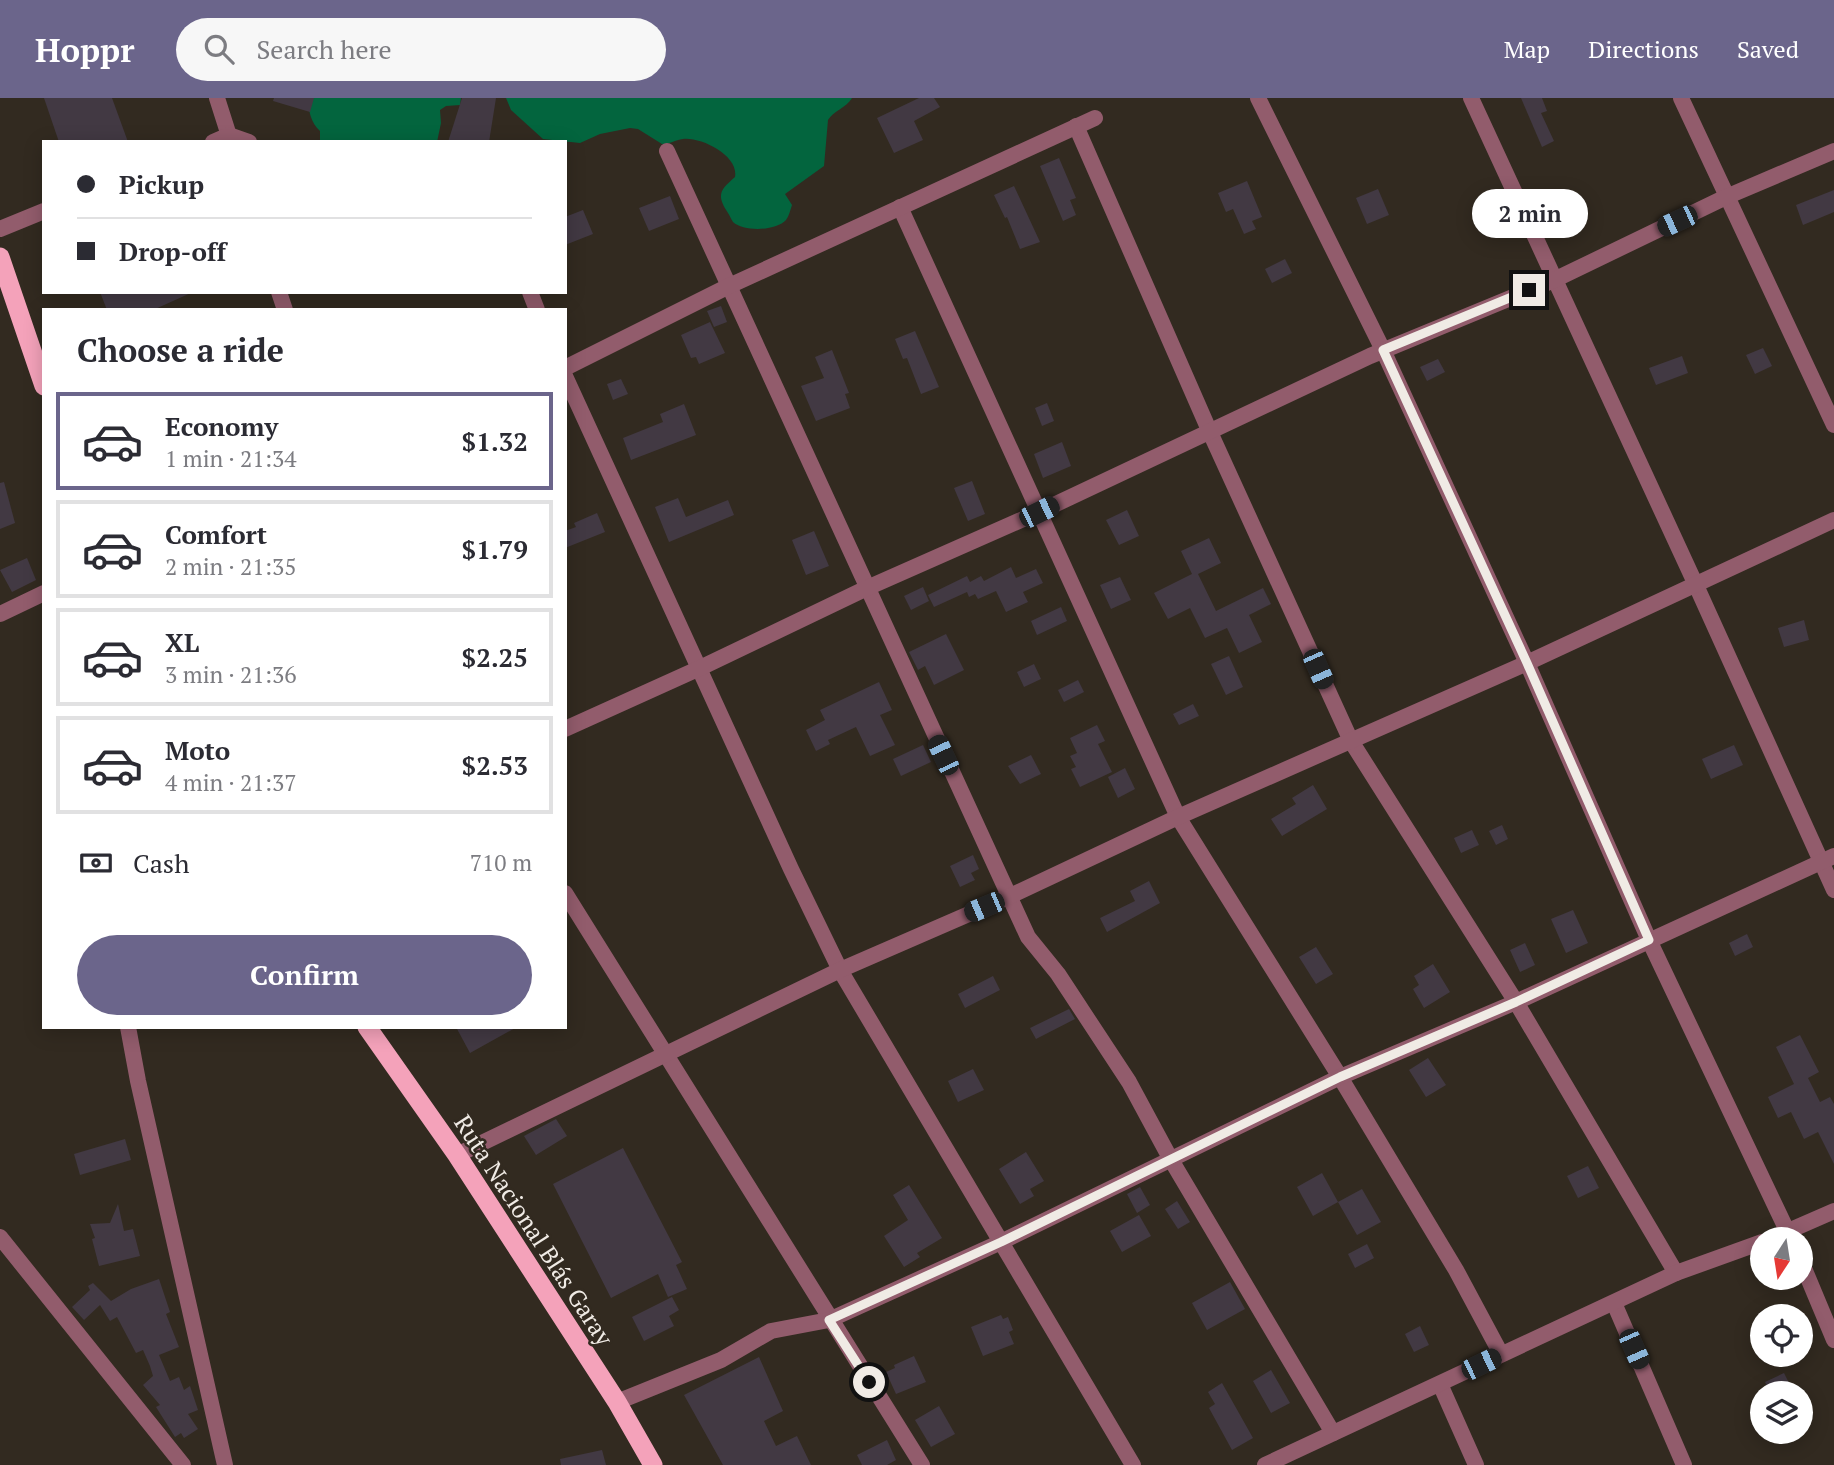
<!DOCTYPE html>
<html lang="en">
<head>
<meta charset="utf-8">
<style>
  body { margin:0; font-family:"PT Serif",serif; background:#f7f7f7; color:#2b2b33; height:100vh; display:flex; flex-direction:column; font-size:26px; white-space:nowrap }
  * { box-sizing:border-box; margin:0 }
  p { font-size:23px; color:#7c7c81 }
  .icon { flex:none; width:38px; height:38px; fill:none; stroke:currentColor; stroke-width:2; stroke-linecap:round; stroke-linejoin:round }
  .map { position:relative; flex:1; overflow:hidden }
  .drawer { position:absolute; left:42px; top:210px; width:525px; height:721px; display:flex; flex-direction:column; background:#fff; border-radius:0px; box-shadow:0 4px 18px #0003 }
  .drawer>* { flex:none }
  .banner { position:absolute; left:42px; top:42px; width:525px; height:154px; border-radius:0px; box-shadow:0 4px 18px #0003; display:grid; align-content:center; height:154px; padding:0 35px; background:#fff }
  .needle { width:46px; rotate:192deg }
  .tools { position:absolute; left:1750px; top:1129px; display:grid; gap:14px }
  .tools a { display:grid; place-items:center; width:63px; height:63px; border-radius:50%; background:#fff; box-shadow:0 4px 18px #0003; font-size:35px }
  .end { position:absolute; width:32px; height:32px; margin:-16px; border:9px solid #f0ebe5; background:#111; box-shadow:0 0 0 4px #111 }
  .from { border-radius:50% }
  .bubble { position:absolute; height:49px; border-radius:24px; background:#fff; box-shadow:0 4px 18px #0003; font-size:23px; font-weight:700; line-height:49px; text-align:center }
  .car { position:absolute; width:21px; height:42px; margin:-21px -10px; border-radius:9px; box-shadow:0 0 5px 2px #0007; background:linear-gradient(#222 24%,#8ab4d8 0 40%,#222 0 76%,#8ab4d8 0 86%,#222 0) }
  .banner b { display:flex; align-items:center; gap:24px; height:66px; font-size:26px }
  .banner b+b { border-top:2px solid #e1e1e2 }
  .banner i { width:18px; height:18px; background:#2b2b33 }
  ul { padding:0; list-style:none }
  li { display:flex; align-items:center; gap:21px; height:98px; margin:0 14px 10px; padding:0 21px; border:4px solid #e1e1e2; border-radius:0px }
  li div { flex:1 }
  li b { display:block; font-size:26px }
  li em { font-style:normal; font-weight:700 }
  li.selected { border-color:#6b658b }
  li>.icon { width:63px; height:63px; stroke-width:1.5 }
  h2 { padding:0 35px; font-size:32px; line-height:84px }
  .pay { display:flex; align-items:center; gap:18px; height:77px; padding:0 35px; font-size:26px }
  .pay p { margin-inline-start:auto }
  .cta { display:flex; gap:14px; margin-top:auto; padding:14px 35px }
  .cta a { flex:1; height:80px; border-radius:42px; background:#6b658b; color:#fff; font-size:28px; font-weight:700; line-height:80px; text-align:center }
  header { display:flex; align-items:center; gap:42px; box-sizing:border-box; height:98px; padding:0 35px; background:#6b658b; color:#fff }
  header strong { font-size:33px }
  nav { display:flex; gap:38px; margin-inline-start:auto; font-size:24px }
  .search { width:490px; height:63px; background:#f7f7f7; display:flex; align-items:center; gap:18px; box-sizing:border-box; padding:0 24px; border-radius:38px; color:#7c7c81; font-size:26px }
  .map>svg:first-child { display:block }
</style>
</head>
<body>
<header>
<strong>Hoppr</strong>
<div class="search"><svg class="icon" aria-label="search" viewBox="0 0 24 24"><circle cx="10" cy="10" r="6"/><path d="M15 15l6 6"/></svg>Search here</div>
<nav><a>Map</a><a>Directions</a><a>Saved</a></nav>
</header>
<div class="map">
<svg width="1834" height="1367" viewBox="0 0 1834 1367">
  <rect width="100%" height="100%" fill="#322a20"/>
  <g fill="#03653e">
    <path d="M308,0H461L460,7L446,8L440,12L441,25L437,44H320V33C311,25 308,12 308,0Z"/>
    <path d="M506,0H852C846,10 833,13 828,22L824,68L785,96L792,107C790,113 789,118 786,122C776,133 744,134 733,124C731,121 730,118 728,115C716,97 720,92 735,79C739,58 702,39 683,41C675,42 670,46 662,46L638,31L630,30L600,36L580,45L543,41L511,12Z"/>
  </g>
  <g fill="#423943">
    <path d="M44,0H112L128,44H59Z"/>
    <path d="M274,0H314L310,14L273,3Z"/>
    <path d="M462,0H496L489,44H448Z"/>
    <path d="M919,0H934L940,9L914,23L923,42L894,55L877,20Z"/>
    <path d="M1521,0H1542L1547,13L1541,15L1554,43L1542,49Z"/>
    <path d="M1059,60L1076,100L1070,102L1076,117L1063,123L1040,68Z"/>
    <path d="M1247,83L1262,119L1252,123L1256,131L1244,136L1233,111L1226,114L1218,95Z"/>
    <path d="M1014,88L1040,144L1020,151L1007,119L1005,120L994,97Z"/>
    <path d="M1378,91L1389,117L1367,126L1356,100Z"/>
    <path d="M1834,92V114L1803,127L1796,107Z"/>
    <path d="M670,98L679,121L649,133L639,110Z"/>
    <path d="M583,112L593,136L565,147V119Z"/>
    <path d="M1285,161L1292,175L1272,185L1265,171Z"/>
    <path d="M100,194H193L153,212H107Z"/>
    <path d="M721,208L727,224L714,229L707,213Z"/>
    <path d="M710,224L725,255L699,266L696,259L691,260L681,237Z"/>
    <path d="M915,233L939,289L921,296L907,260L903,261L895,241Z"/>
    <path d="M1763,250L1772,268L1755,276L1746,257Z"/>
    <path d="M832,252L849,295L845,296L850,310L816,323L801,288L824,280L815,259Z"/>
    <path d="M1682,258L1688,275L1656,287L1649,270Z"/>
    <path d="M1438,261L1445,274L1427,283L1420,269Z"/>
    <path d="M621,281L628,296L613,302L607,286Z"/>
    <path d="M1047,305L1054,323L1042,328L1035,310Z"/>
    <path d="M684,306L696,337L631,362L623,340L663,324L660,316Z"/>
    <path d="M1062,344L1071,368L1043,380L1034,356Z"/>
    <path d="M972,383L985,416L968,423L954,390Z"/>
    <path d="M4,384L15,425L0,431V385Z"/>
    <path d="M678,400L686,419L728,402L734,417L669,444L655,409Z"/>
    <path d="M1127,412L1139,438L1119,447L1106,422Z"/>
    <path d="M597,415L605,434L565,450V433L576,429L574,425Z"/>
    <path d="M814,433L829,468L806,477L792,442Z"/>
    <path d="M1209,440L1221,465L1198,476L1216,513L1263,490L1271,506L1249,517L1262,544L1239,555L1227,530L1205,540L1190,510L1168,521L1154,495L1192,476L1181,453Z"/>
    <path d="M27,460L36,482L12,494L0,472Z"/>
    <path d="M1011,469L1016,480L1036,471L1043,485L1023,494L1028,504L1006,514L996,493L978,501L975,496L969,499L967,494L934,509L928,497L967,478L970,484L981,478L984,483Z"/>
    <path d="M1120,479L1131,502L1111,511L1100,487Z"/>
    <path d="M923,489L929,503L911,512L904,498Z"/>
    <path d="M1061,509L1067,523L1037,537L1031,523Z"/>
    <path d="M1804,522L1809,542L1784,549L1778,530Z"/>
    <path d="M946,536L964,572L934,587L925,568L918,572L909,554Z"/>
    <path d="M1229,558L1243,589L1226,597L1211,566Z"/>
    <path d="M1034,566L1041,581L1024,589L1017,574Z"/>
    <path d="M1078,582L1084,594L1064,604L1058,592Z"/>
    <path d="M879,584L892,612L880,617L895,647L870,658L856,629L828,642L830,646L816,653L806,632L825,622L820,612Z"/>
    <path d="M1193,606L1199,618L1179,627L1173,616Z"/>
    <path d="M1097,627L1105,643L1098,646L1112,674L1080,689L1071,671L1076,669L1070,658L1077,655L1070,640Z"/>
    <path d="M923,647L931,664L901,678L893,661Z"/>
    <path d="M1734,647L1743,667L1711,681L1702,661Z"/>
    <path d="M1031,657L1041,676L1020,686L1008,668Z"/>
    <path d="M1125,670L1135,691L1118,700L1108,679Z"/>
    <path d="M1313,687L1327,711L1282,738L1271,721L1296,706L1292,700Z"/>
    <path d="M1502,727L1508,741L1496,747L1489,733Z"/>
    <path d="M1472,732L1479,747L1461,755L1454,740Z"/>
    <path d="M973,757L979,771L971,775L975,782L960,789L950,768Z"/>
    <path d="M1149,783L1160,805L1107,834L1100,820L1135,803L1130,793Z"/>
    <path d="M1573,812L1588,845L1566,855L1551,821Z"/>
    <path d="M1747,836L1753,849L1735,858L1729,845Z"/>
    <path d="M1525,845L1535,867L1520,874L1510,852Z"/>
    <path d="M1316,849L1333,876L1316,886L1299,859Z"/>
    <path d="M1433,866L1450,894L1424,910L1413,891L1419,887L1414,878Z"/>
    <path d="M993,878L1000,892L965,910L958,896Z"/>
    <path d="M1069,911L1075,921L1036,941L1030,930Z"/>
    <path d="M456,929H517L470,955Z"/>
    <path d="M1800,937L1819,974L1808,980L1820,1004L1830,999L1834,1006V1066L1818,1034L1804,1041L1791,1014L1778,1020L1768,999L1794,986L1776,949Z"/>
    <path d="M1428,960L1446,987L1426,999L1409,972Z"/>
    <path d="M973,971L984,992L958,1004L948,983Z"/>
    <path d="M556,1021L567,1038L536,1057L524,1038Z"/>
    <path d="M125,1041L131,1062L80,1077L74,1056Z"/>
    <path d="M623,1050L682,1164L676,1167L687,1191L668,1199L658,1176L611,1200L553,1086Z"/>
    <path d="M1026,1054L1044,1083L1030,1091L1034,1098L1020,1106L999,1071Z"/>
    <path d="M1588,1068L1599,1090L1578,1100L1567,1078Z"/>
    <path d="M1322,1075L1338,1104L1313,1118L1297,1089Z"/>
    <path d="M909,1087L942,1140L917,1155L920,1159L904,1169L884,1138L908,1122L893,1097Z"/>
    <path d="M1140,1089L1150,1107L1137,1115L1127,1096Z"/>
    <path d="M1362,1091L1381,1124L1357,1137L1338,1104Z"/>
    <path d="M1177,1103L1190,1124L1178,1131L1165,1111Z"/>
    <path d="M118,1106L124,1133L133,1131L140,1158L99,1168L92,1141L95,1140L90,1126L110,1125Z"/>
    <path d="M1139,1117L1151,1138L1122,1154L1110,1133Z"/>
    <path d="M1367,1146L1374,1160L1355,1170L1348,1156Z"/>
    <path d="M159,1181L170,1214L166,1216L179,1249L159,1257L170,1283L179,1279L184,1292L190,1288L198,1312L188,1316L198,1331L184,1340L181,1335L175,1339L156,1309L160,1307L143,1287L153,1278L150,1268L143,1252L136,1255L117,1219L110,1223L100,1207L84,1222L72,1209L90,1192L88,1188L93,1185L111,1203L131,1191Z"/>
    <path d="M1230,1184L1245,1211L1207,1232L1192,1205Z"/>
    <path d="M672,1199L679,1212L669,1218L674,1228L644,1243L632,1219Z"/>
    <path d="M1001,1217L1003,1221L1008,1219L1013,1232L1009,1234L1014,1246L983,1258L971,1229Z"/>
    <path d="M1420,1228L1429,1247L1414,1254L1405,1236Z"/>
    <path d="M914,1258L926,1284L896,1296L886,1274L895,1270L894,1267Z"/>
    <path d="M759,1259L783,1313L764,1323L776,1348L797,1338L811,1367H723L684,1297Z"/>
    <path d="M1271,1272L1290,1305L1271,1315L1253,1283Z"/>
    <path d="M1784,1275L1794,1295H1770L1765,1284Z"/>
    <path d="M1222,1285L1253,1340L1232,1352L1209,1310L1215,1306L1208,1294Z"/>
    <path d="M939,1308L955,1336L931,1349L915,1322Z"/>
    <path d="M887,1342L896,1362L887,1367H862L857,1357Z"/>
    <path d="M602,1352L606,1367H561L560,1361Z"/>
  </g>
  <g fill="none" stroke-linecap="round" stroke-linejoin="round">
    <g stroke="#925c6c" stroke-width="16">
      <path d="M217,0L231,44"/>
      <path d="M1258,0L1383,252L1527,565L1649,842L1791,1141"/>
      <path d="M1471,0L1695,485L1834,792"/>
      <path d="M1681,0L1834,327"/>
      <path d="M1076,28L1209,332L1351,643L1516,904L1676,1175"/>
      <path d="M213,44L229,37L249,44"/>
      <path d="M667,53L1028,839L1058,876L1129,984L1170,1060L1333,1335"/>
      <path d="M900,109L1178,719L1340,979L1456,1172L1501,1256"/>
      <path d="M0,131L44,113"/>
      <path d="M279,194L285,212"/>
      <path d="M530,194L537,212"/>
      <path d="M565,270L729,188L1095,20"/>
      <path d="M565,278L791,771L840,872L1133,1367"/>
      <path d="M0,516L44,495"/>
      <path d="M565,631L700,570L867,490L1039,414L1370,258L1554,182L1726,99L1834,53"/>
      <path d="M565,795L922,1367"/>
      <path d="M128,929L138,983L225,1367"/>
      <path d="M457,1057L840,872L1008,799L1178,719L1527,565L1834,422"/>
      <path d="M0,1139L183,1367"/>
      <path d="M1770,1141L1834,1113"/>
      <path d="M1801,1163L1834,1242"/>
      <path d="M1614,1205L1684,1367"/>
      <path d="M1440,1286L1476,1367"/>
      <path d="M617,1304L721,1262L771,1233L829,1222L1001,1144L1340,979L1516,904L1834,758"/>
      <path d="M1265,1367L1676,1175L1762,1144"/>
    </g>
    <g stroke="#f4a2ba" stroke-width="19">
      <path d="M0,159L44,288"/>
      <path d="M367,929L457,1057L617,1304L653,1367"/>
    </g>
  </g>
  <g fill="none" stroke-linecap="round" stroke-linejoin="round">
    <path stroke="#f0ebe5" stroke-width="9" d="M869,1284L829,1222L1001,1144L1340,979L1516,904L1649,842L1527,565L1383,252L1529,192"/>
  </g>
  <g text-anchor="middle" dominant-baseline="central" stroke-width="5" stroke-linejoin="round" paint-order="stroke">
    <g font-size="24" fill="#f0ebe5" stroke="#322a20">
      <text transform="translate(534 1132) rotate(57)">Ruta Nacional Blás Garay</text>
    </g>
  </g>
</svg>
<div class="tools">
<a><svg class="needle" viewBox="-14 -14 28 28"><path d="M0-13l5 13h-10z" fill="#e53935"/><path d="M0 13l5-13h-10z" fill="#7c7c81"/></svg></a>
<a><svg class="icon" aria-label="locate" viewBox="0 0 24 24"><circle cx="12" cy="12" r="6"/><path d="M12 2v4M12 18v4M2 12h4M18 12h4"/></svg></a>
<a><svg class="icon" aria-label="layers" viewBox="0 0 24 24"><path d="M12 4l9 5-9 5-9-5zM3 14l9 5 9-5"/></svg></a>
</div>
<i class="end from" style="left:869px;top:1284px"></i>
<i class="end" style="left:1529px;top:192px"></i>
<div class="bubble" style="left:1472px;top:91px;width:116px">2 min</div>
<i class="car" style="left:1677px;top:123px;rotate:245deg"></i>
<i class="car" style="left:1039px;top:414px;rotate:64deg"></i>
<i class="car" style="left:1318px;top:571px;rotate:156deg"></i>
<i class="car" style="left:943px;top:657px;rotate:335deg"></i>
<i class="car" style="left:984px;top:809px;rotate:247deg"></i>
<i class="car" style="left:1634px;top:1251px;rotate:156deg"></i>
<i class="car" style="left:1481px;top:1266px;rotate:64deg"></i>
<div class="banner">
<b><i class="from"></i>Pickup</b>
<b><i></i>Drop-off</b>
</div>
<section class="drawer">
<h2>Choose a ride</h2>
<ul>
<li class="selected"><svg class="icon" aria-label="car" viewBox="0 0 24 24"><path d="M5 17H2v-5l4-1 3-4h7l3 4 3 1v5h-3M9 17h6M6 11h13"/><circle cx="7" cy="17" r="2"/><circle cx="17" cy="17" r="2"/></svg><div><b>Economy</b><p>1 min · 21:34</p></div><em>$1.32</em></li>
<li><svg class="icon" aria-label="car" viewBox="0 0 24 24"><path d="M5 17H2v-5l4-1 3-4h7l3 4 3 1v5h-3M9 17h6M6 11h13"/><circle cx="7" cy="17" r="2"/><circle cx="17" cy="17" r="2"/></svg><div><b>Comfort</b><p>2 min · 21:35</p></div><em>$1.79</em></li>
<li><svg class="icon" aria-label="car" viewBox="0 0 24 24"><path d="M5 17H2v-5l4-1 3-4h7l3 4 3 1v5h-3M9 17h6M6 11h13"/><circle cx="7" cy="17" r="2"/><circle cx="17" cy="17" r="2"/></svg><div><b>XL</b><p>3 min · 21:36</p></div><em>$2.25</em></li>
<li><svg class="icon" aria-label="car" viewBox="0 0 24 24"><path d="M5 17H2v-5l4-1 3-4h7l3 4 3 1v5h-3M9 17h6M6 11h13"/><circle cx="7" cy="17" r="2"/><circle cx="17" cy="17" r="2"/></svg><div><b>Moto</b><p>4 min · 21:37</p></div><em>$2.53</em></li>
</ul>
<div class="pay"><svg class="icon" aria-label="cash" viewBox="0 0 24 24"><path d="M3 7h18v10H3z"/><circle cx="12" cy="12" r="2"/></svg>Cash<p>710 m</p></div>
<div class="cta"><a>Confirm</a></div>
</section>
</div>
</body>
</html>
